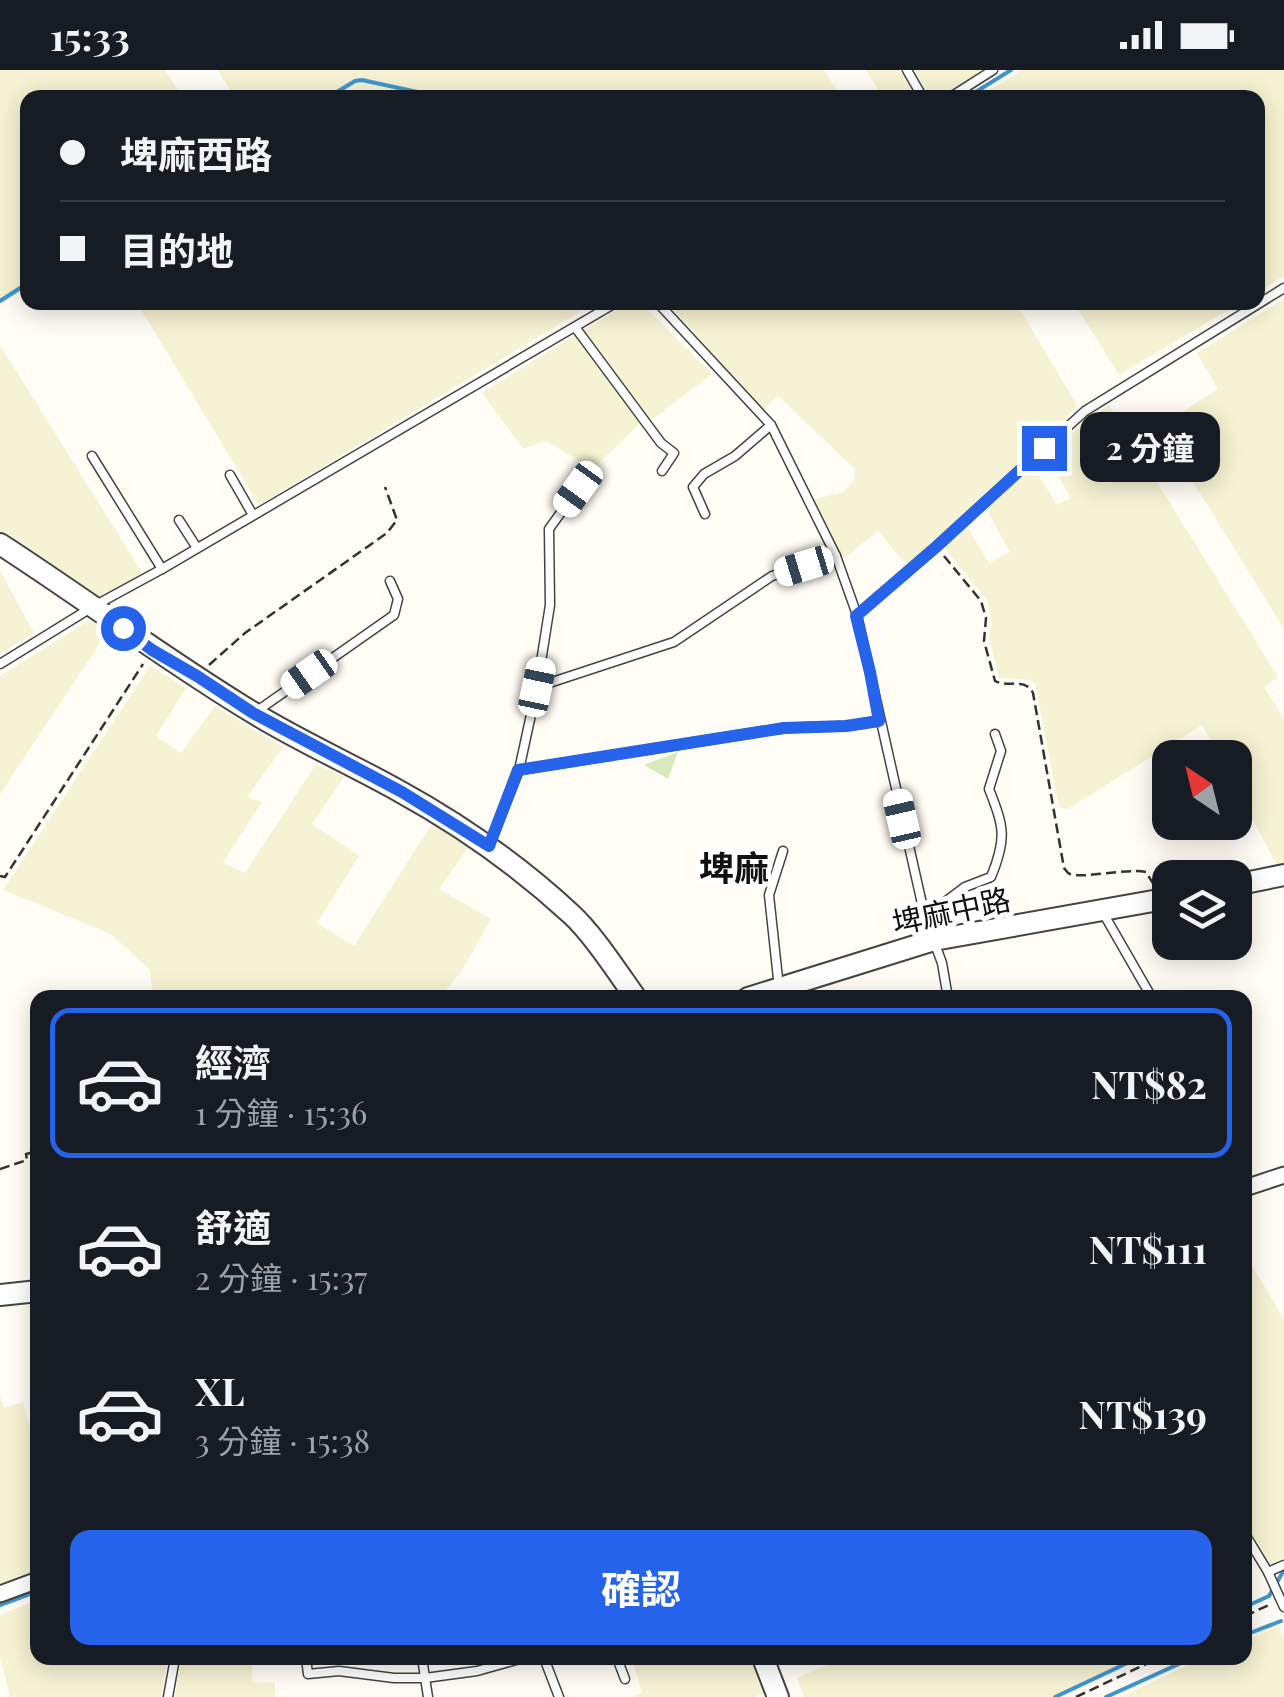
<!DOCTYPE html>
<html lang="zh-TW">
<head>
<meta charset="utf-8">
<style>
  body { margin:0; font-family:"Playfair Display","Noto Sans TC",serif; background:#20242c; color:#f1f3f6; height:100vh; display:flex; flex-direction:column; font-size:38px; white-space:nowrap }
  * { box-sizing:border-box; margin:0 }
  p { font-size:32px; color:#9ea1a6 }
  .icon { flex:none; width:55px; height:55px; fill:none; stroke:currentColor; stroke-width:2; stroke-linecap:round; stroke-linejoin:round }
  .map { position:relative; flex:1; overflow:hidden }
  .details { position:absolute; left:30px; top:920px; width:1222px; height:675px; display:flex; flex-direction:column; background:#171b24; border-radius:20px; box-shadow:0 5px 25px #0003 }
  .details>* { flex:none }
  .hud { position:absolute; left:20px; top:20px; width:1245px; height:220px; border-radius:20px; box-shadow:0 5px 25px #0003; display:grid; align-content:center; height:220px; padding:0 40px; background:#171b24 }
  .needle { width:65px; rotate:325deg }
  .fabs { position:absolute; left:1152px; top:670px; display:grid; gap:20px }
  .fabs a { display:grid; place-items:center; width:100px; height:100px; border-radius:20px; background:#171b24; box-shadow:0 5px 25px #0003; font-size:50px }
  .end { position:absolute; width:45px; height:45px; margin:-22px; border:12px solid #2563eb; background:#fff; box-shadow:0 0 0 5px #fff }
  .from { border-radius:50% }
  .bubble { position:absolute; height:70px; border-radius:20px; background:#171b24; box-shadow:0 5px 25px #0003; font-size:32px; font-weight:700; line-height:70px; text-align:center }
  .car { position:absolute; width:30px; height:60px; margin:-30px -15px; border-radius:12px; box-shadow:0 0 8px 2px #0007; background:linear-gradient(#fff 24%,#345 0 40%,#fff 0 76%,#345 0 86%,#fff 0) }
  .hud b { display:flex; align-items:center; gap:35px; height:95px; font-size:38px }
  .hud b+b { border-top:2px solid #363941 }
  .hud i { width:25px; height:25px; background:#f1f3f6 }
  ul { padding:18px 0 0; list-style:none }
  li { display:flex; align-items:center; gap:30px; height:150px; margin:0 20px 15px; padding:0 20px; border:5px solid transparent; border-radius:20px }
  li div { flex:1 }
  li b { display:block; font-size:38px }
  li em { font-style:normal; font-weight:700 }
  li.selected { border-color:#2563eb }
  li>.icon { width:90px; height:90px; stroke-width:1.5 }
  .cta { display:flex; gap:20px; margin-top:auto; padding:20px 40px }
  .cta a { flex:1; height:115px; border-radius:20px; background:#2563eb; color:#fff; font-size:40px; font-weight:700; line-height:115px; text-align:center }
  .status { display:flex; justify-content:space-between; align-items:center; height:70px; padding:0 50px; background:#171b24; direction:ltr }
  .status svg { height:28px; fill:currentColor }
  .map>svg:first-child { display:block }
</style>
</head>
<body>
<div class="status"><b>15:33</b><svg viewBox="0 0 49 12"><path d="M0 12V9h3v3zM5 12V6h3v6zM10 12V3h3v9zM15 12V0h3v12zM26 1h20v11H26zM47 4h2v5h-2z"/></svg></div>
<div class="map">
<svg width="1284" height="1627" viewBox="0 0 1284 1627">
  <rect width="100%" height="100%" fill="#fffdf5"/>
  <g fill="#f6f3d4">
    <path d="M0,0H165L182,27L28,28L27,218L0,235Z"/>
    <path d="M218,0H824L841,27L235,28Z"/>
    <path d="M866,0H899L916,27H883Z"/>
    <path d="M914,0H981V1L941,26L926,21Z"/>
    <path d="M1022,0H1284V206L1258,222V28L977,27Z"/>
    <path d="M1284,229V559L1159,357L1218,319L1197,283Z"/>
    <path d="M576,232L581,241L259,435L137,233Z"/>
    <path d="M628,233H641L712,304L650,351L584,260Z"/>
    <path d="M668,233H1016L1077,335L1061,353L907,496L878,461L843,489L811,430L844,422L855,408V399L778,326L763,340Z"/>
    <path d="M1074,233H1240L1119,305Z"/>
    <path d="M575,265L641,352L593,399L546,371L523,379L482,323Z"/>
    <path d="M0,275L143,504L97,534L0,469Z"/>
    <path d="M1109,335L1278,607L1264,617L1284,649V798L1279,799L1235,716V688L1220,687L1202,655L1068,739L1059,737L1035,613L1030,610L999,608L989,566L992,554L987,530L944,477L968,458L989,493L1010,482L986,439L1033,396L1057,435L1071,428L1045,384Z"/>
    <path d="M0,501L34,563L0,584Z"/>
    <path d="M90,550L108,561L0,724V606Z"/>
    <path d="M150,596L186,618L156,666L181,683L215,636L283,677L247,727L262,732L223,792L245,803L316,694L344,707L312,754L359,786L317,853L354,876L433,752L470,775L439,819L491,849L461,902L440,927H153L150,900L111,864L3,820Z"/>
    <path d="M1245,1184L1284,1249V1488L1270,1494L1245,1452Z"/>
    <path d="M0,1324L4,1338L23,1332L38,1384L37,1504L0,1518Z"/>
    <path d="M37,1530L38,1588H167L161,1627H10L0,1586V1545Z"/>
    <path d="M1279,1556L1284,1569V1627H1121L1203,1588H1245V1570Z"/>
    <path d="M181,1588H252V1612L275,1613V1627H175Z"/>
    <path d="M632,1588H753L768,1621L755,1627H633L642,1623Z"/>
    <path d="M844,1588H1135L1053,1627H804L797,1608Z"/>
  </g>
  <path fill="#d5ebbd" d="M678,682L668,709L644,695Z"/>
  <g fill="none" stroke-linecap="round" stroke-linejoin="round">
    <g stroke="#3f96cf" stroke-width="4">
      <path d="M327,28L355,11L362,10L445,28"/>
      <path d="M966,28L1011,0"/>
      <path d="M0,231L28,213"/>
      <path d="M0,1535L38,1521"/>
      <path d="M1245,1537L1269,1526L1284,1500"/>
      <path d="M1245,1565L1281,1551"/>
      <path d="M1055,1627L1138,1588"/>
      <path d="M1106,1627L1192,1588"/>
    </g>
    <defs>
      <g id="service">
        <path d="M907,0L923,28"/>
        <path d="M949,28L993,0"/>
        <path d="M657,232L771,355L836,486L857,545L925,847L942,893L948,928"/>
        <path d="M575,257L661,373L674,383L662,401"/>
        <path d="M92,386L162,499"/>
        <path d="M230,405L253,445"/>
        <path d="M705,444L693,417L704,404L735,386L771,355"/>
        <path d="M179,450L197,478"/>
        <path d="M857,545L936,477L1085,341L1284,218"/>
        <path d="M0,594L94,536L162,499L617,232"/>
        <path d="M537,617L550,535L549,459L578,419"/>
        <path d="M257,641L394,545L398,529L390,511"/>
        <path d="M519,700L784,658L847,656L879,651"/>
        <path d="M489,776L519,700L537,617L674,572L772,506L836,486"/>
        <path d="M1102,841L1152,928"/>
        <path d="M925,847L965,817L991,807C1007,768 1004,757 989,719L1001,681L995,664"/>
        <path d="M779,918L769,825L783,781"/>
        <path d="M1245,1464L1268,1502L1284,1537"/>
        <path d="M1268,1502L1284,1495"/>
        <path d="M306,1588L308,1604L339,1601L394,1608H425L477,1601L523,1588"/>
        <path d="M422,1588L428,1627"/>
        <path d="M544,1588L559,1627"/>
        <path d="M617,1588L625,1609"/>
        <path d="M168,1627L175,1588"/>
      </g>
      <g id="minor">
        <path d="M1245,1118L1284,1105"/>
        <path d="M0,1524L38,1510"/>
      </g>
      <g id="tertiary">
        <path d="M0,474C85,529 166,590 252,642C299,671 351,694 399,721C461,755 519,796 571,844C593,864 618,903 636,928"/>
        <path d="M1235,815L1284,805"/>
        <path d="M748,928L934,870L1170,828"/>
        <path d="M0,1225L38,1221"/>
        <path d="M763,1588L778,1627"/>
      </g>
    </defs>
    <use href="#service" stroke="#444" stroke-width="11"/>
    <use href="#minor" stroke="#444" stroke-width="19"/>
    <use href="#tertiary" stroke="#444" stroke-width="24"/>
    <g stroke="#333" stroke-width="2.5" stroke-dasharray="10 5" stroke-linecap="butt">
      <path d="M944,486L981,531L986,548L984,571L995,611C1009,618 1025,607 1033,623L1064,798C1066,800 1067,803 1070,804C1082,809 1126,798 1146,802L1154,815"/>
      <path d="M209,595L245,563L387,463L397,450L385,417"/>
      <path d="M0,806L5,807L143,594"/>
      <path d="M1245,1087L1252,1099"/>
      <path d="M0,1099L27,1090L26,1084L38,1081"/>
      <path d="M1245,1546L1271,1534"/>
      <path d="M1076,1627L1159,1588"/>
    </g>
    <use href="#service" stroke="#fff" stroke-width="8"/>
    <use href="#minor" stroke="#fff" stroke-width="15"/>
    <use href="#tertiary" stroke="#fff" stroke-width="20"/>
  </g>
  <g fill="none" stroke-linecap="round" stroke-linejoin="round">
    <path stroke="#2563eb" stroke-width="12" d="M123,558L152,580L197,606L253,643L402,722L489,776L518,700L784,658L846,656L879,651L870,602L856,546L936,477L1044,378"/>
  </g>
  <g text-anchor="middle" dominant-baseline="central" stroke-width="10" stroke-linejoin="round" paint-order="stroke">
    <g font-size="30" fill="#111" stroke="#fff">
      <text transform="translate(951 840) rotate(-12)">埤麻中路</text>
    </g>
    <g font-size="35" font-weight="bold" fill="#111" stroke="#fff">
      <text x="734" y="796">埤麻</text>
    </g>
  </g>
</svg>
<div class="fabs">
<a><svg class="needle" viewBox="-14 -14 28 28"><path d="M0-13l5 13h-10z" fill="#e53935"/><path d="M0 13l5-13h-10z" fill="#9ea1a6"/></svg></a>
<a><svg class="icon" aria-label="layers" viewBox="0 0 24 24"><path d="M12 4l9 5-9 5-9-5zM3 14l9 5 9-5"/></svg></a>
</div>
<i class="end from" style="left:123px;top:558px"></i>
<i class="end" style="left:1044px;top:378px"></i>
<div class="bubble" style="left:1080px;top:342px;width:140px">2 分鐘</div>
<i class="car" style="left:578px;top:419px;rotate:216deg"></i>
<i class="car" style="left:804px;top:496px;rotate:253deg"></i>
<i class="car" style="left:309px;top:604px;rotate:235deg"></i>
<i class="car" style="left:537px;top:617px;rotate:12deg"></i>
<i class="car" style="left:902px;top:749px;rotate:347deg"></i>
<div class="hud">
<b><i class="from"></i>埤麻西路</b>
<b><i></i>目的地</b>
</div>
<section class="details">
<ul>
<li class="selected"><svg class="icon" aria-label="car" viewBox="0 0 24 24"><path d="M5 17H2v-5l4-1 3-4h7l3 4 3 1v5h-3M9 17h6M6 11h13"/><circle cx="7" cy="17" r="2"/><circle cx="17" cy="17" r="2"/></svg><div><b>經濟</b><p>1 分鐘 · 15:36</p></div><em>NT$82</em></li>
<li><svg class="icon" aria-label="car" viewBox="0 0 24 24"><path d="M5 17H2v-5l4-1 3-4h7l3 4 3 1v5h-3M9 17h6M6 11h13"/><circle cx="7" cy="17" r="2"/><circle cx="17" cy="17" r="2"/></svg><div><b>舒適</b><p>2 分鐘 · 15:37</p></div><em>NT$111</em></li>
<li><svg class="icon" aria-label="car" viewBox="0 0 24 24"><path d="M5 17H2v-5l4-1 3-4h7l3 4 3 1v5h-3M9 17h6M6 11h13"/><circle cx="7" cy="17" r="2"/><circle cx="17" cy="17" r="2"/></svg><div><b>XL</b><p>3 分鐘 · 15:38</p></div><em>NT$139</em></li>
</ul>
<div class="cta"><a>確認</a></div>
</section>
</div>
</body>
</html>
